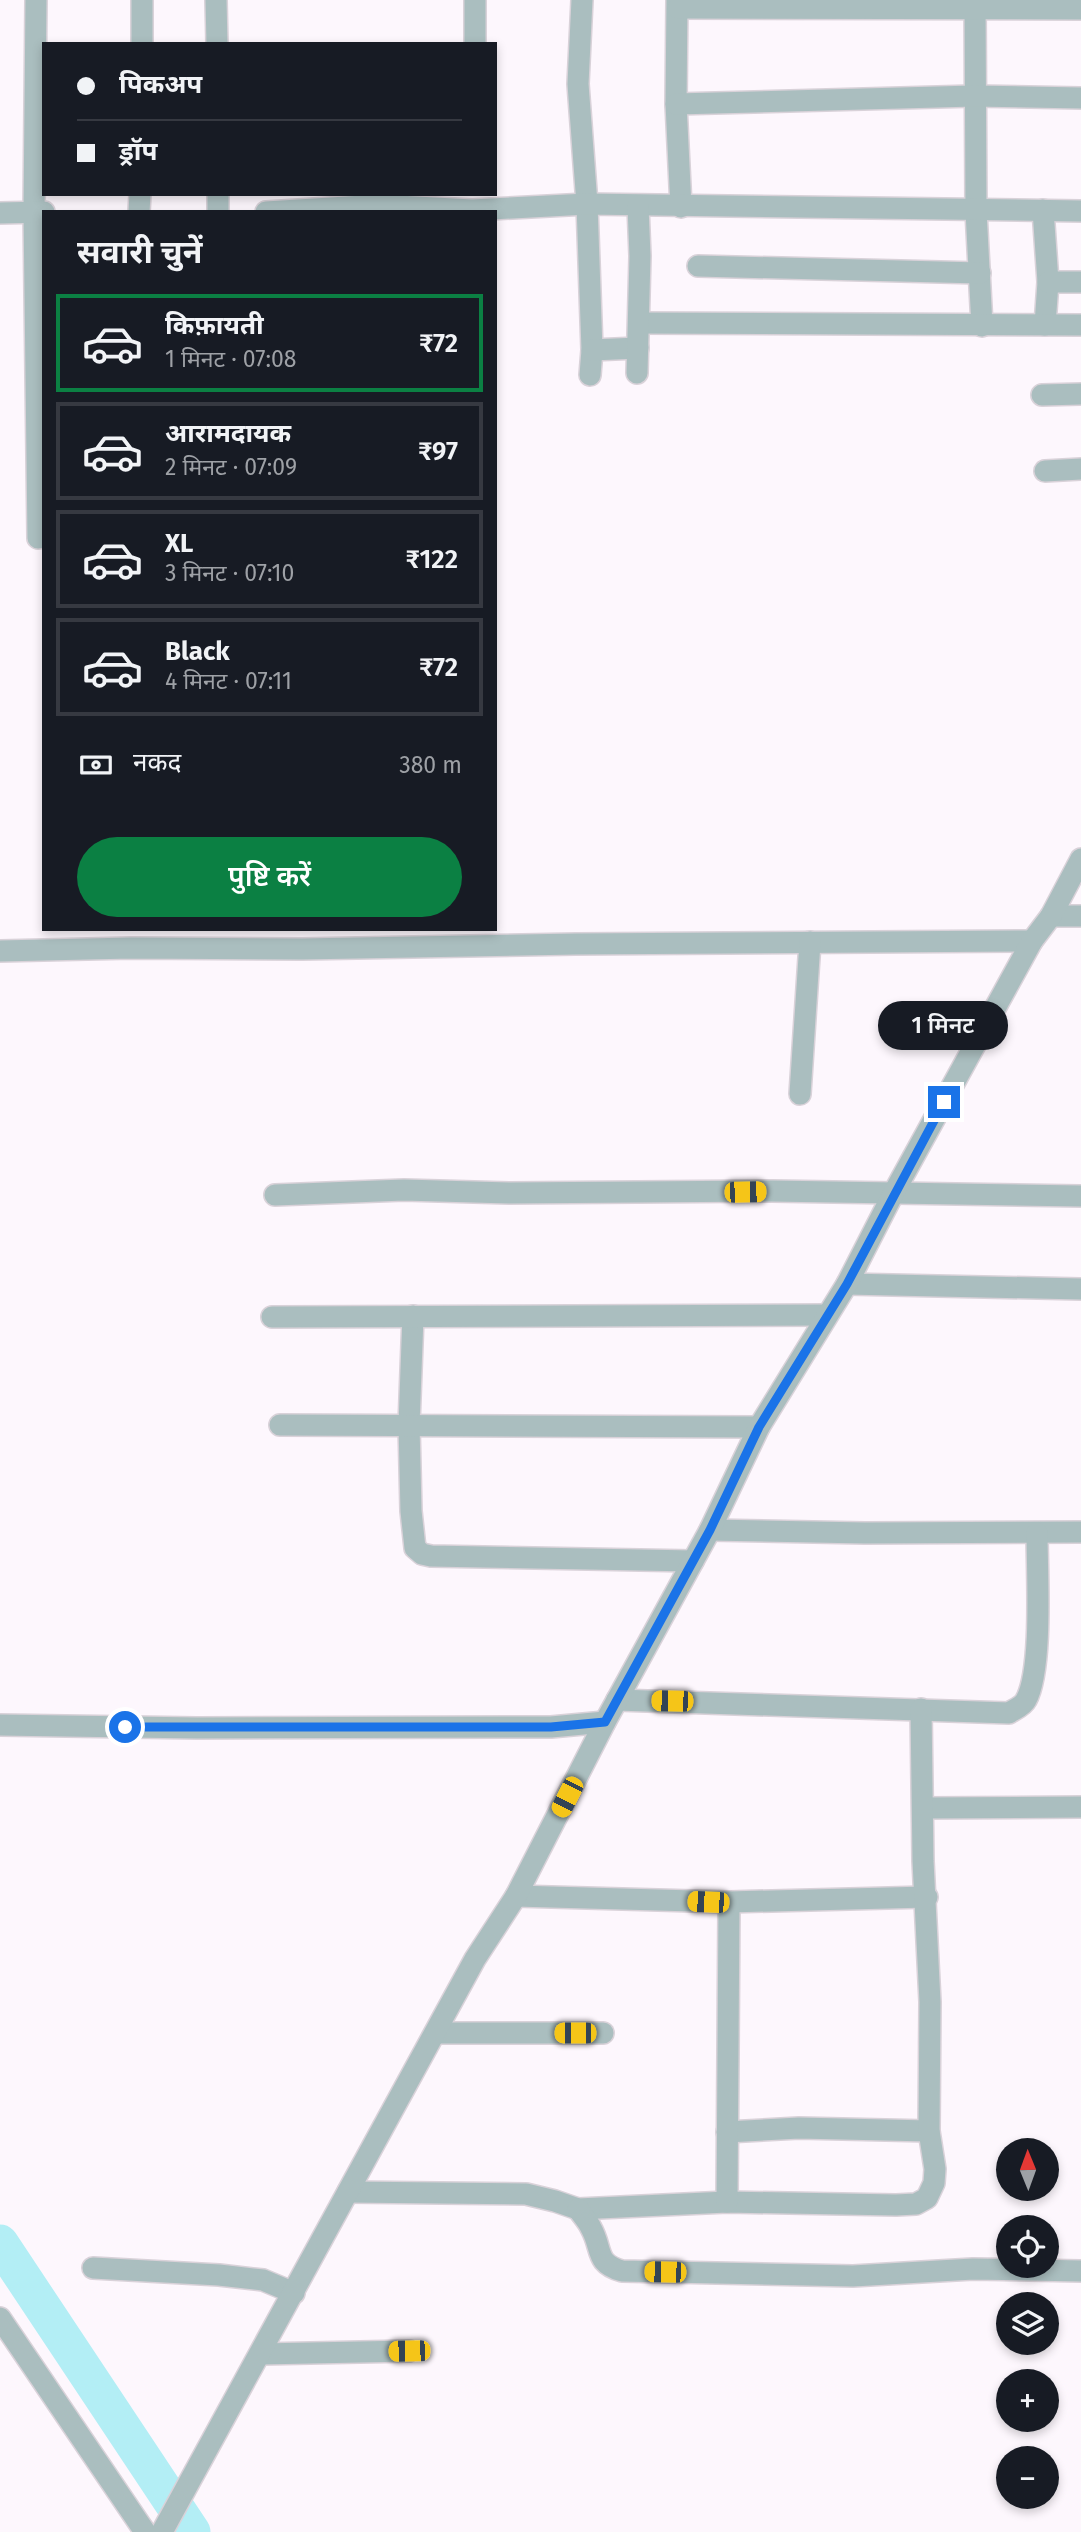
<!DOCTYPE html>
<html lang="hi">
<head>
<meta charset="utf-8">
<style>
  body { margin:0; font-family:"Fira Sans","Noto Sans Devanagari",sans-serif; background:#242831; color:#f1f3f6; height:100vh; display:flex; flex-direction:column; font-size:26px; white-space:nowrap }
  * { box-sizing:border-box; margin:0 }
  p { font-size:23px; color:#9ea1a6 }
  .icon { flex:none; width:38px; height:38px; fill:none; stroke:currentColor; stroke-width:2; stroke-linecap:round; stroke-linejoin:round }
  .map { position:relative; flex:1; overflow:hidden }
  .panel { position:absolute; left:42px; top:210px; width:455px; height:721px; display:flex; flex-direction:column; background:#171b24; border-radius:0px; box-shadow:0 4px 10px #0003 }
  .panel>* { flex:none }
  .hud { position:absolute; left:42px; top:42px; width:455px; height:154px; border-radius:0px; box-shadow:0 4px 10px #0003; display:grid; align-content:center; height:154px; padding:0 35px; background:#171b24 }
  .needle { width:46px; rotate:359deg }
  .buttons { position:absolute; left:996px; top:2138px; display:grid; gap:14px }
  .buttons a { display:grid; place-items:center; width:63px; height:63px; border-radius:50%; background:#171b24; box-shadow:0 4px 10px #0003; font-size:35px }
  .end { position:absolute; width:32px; height:32px; margin:-16px; border:9px solid #1a73e8; background:#fff; box-shadow:0 0 0 4px #fff }
  .from { border-radius:50% }
  .bubble { position:absolute; height:49px; border-radius:24px; background:#171b24; box-shadow:0 4px 10px #0003; font-size:23px; font-weight:600; line-height:49px; text-align:center }
  .car { position:absolute; width:21px; height:42px; margin:-21px -10px; border-radius:9px; box-shadow:0 0 5px 2px #0007; background:linear-gradient(#f5c518 24%,#345 0 40%,#f5c518 0 76%,#345 0 86%,#f5c518 0) }
  .hud b { display:flex; align-items:center; gap:24px; height:66px; font-size:26px }
  .hud b+b { border-top:2px solid #363941 }
  .hud i { width:18px; height:18px; background:#f1f3f6 }
  ul { padding:0; list-style:none }
  li { display:flex; align-items:center; gap:21px; height:98px; margin:0 14px 10px; padding:0 21px; border:4px solid #363941; border-radius:0px }
  li div { flex:1 }
  li b { display:block; font-size:26px }
  li em { font-style:normal; font-weight:600 }
  li.selected { border-color:#0b8043 }
  li>.icon { width:63px; height:63px; stroke-width:1.5 }
  h2 { padding:0 35px; font-size:32px; line-height:84px }
  .pay { display:flex; align-items:center; gap:18px; height:77px; padding:0 35px; font-size:26px }
  .pay p { margin-inline-start:auto }
  .button { display:flex; gap:14px; margin-top:auto; padding:14px 35px }
  .button a { flex:1; height:80px; border-radius:42px; background:#0b8043; color:#fff; font-size:28px; font-weight:600; line-height:80px; text-align:center }
  .map>svg:first-child { display:block }
</style>
</head>
<body>
<div class="map">
<svg width="1081" height="2532" viewBox="0 0 1081 2532">
  <rect width="100%" height="100%" fill="#fdf7fd"/>
  <g fill="none" stroke-linecap="round" stroke-linejoin="round">
    <path stroke="#b3eef5" stroke-width="37" d="M0,2243L192,2532"/>
    <defs>
      <g id="minor">
        <path d="M36,0L34,212L38,538"/>
        <path d="M216,0L217,44"/>
        <path d="M582,0L578,84L587,204L592,350L590,375"/>
        <path d="M677,0L676,104L681,207"/>
        <path d="M975,0L976,211L982,326"/>
        <path d="M678,8L1081,9"/>
        <path d="M142,44V0"/>
        <path d="M475,44V0"/>
        <path d="M676,104L974,96L1081,98"/>
        <path d="M218,194V212"/>
        <path d="M1043,210L1048,282L1045,325"/>
        <path d="M139,212L140,194"/>
        <path d="M266,212L379,205L472,210L587,204L1081,211"/>
        <path d="M0,213L44,212"/>
        <path d="M698,266L980,273"/>
        <path d="M1048,282H1081"/>
        <path d="M639,323L1081,325"/>
        <path d="M592,350L638,348"/>
        <path d="M637,373L640,256L638,206"/>
        <path d="M1042,395L1081,394"/>
        <path d="M1045,471L1081,469"/>
        <path d="M1051,916H1081"/>
        <path d="M0,951L131,948L302,949L576,944L1032,941"/>
        <path d="M800,1094L810,942"/>
        <path d="M275,1195L404,1190L509,1193L772,1191L1081,1196"/>
        <path d="M847,1284L1081,1289"/>
        <path d="M413,1316L409,1425L411,1511L415,1548L422,1554L431,1556L693,1561"/>
        <path d="M272,1317L827,1315"/>
        <path d="M280,1425L759,1427"/>
        <path d="M710,1530L865,1533L1081,1532"/>
        <path d="M617,1700L1009,1713C1015,1709 1023,1706 1026,1700C1043,1669 1037,1572 1037,1533"/>
        <path d="M0,1725L197,1728L551,1727L605,1722"/>
        <path d="M923,1808L1081,1807"/>
        <path d="M516,1896L729,1902L927,1897"/>
        <path d="M436,2033H603"/>
        <path d="M727,2132L799,2128L929,2131"/>
        <path d="M348,2192L526,2194L555,2201L578,2209L727,2202L896,2205L916,2204L927,2198L934,2183L935,2169L929,2131L930,2002L923,1861L921,1709"/>
        <path d="M727,2202L729,1902"/>
        <path d="M578,2209C582,2215 588,2221 591,2228C603,2249 594,2263 622,2271L853,2276L973,2269L1081,2271"/>
        <path d="M93,2268L219,2275L263,2280L294,2293"/>
        <path d="M0,2318L145,2532"/>
        <path d="M261,2354L409,2351"/>
        <path d="M162,2532L475,1959L516,1896L605,1722L710,1530L759,1427L847,1284L893,1194L1032,941L1051,916L1081,859"/>
      </g>
    </defs>
    <use href="#minor" stroke="#d9d2d9" stroke-width="24"/>
    <use href="#minor" stroke="#aabebf" stroke-width="21"/>
  </g>
  <g fill="none" stroke-linecap="round" stroke-linejoin="round">
    <path stroke="#1a73e8" stroke-width="9" d="M125,1727H551L605,1722L710,1530L759,1427L847,1284L944,1102"/>
  </g>
</svg>
<div class="buttons">
<a><svg class="needle" viewBox="-14 -14 28 28"><path d="M0-13l5 13h-10z" fill="#e53935"/><path d="M0 13l5-13h-10z" fill="#9ea1a6"/></svg></a>
<a><svg class="icon" aria-label="locate" viewBox="0 0 24 24"><circle cx="12" cy="12" r="6"/><path d="M12 2v4M12 18v4M2 12h4M18 12h4"/></svg></a>
<a><svg class="icon" aria-label="layers" viewBox="0 0 24 24"><path d="M12 4l9 5-9 5-9-5zM3 14l9 5 9-5"/></svg></a>
<a>+</a>
<a>−</a>
</div>
<i class="end from" style="left:125px;top:1727px"></i>
<i class="end" style="left:944px;top:1102px"></i>
<div class="bubble" style="left:878px;top:1001px;width:130px">1 मिनट</div>
<i class="car" style="left:745px;top:1192px;rotate:89deg"></i>
<i class="car" style="left:672px;top:1701px;rotate:271deg"></i>
<i class="car" style="left:567px;top:1797px;rotate:207deg"></i>
<i class="car" style="left:708px;top:1902px;rotate:272deg"></i>
<i class="car" style="left:575px;top:2033px;rotate:270deg"></i>
<i class="car" style="left:665px;top:2272px;rotate:271deg"></i>
<i class="car" style="left:409px;top:2351px;rotate:269deg"></i>
<div class="hud">
<b><i class="from"></i>पिकअप</b>
<b><i></i>ड्रॉप</b>
</div>
<section class="panel">
<h2>सवारी चुनें</h2>
<ul>
<li class="selected"><svg class="icon" aria-label="car" viewBox="0 0 24 24"><path d="M5 17H2v-5l4-1 3-4h7l3 4 3 1v5h-3M9 17h6M6 11h13"/><circle cx="7" cy="17" r="2"/><circle cx="17" cy="17" r="2"/></svg><div><b>किफ़ायती</b><p>1 मिनट · 07:08</p></div><em>₹72</em></li>
<li><svg class="icon" aria-label="car" viewBox="0 0 24 24"><path d="M5 17H2v-5l4-1 3-4h7l3 4 3 1v5h-3M9 17h6M6 11h13"/><circle cx="7" cy="17" r="2"/><circle cx="17" cy="17" r="2"/></svg><div><b>आरामदायक</b><p>2 मिनट · 07:09</p></div><em>₹97</em></li>
<li><svg class="icon" aria-label="car" viewBox="0 0 24 24"><path d="M5 17H2v-5l4-1 3-4h7l3 4 3 1v5h-3M9 17h6M6 11h13"/><circle cx="7" cy="17" r="2"/><circle cx="17" cy="17" r="2"/></svg><div><b>XL</b><p>3 मिनट · 07:10</p></div><em>₹122</em></li>
<li><svg class="icon" aria-label="car" viewBox="0 0 24 24"><path d="M5 17H2v-5l4-1 3-4h7l3 4 3 1v5h-3M9 17h6M6 11h13"/><circle cx="7" cy="17" r="2"/><circle cx="17" cy="17" r="2"/></svg><div><b>Black</b><p>4 मिनट · 07:11</p></div><em>₹72</em></li>
</ul>
<div class="pay"><svg class="icon" aria-label="cash" viewBox="0 0 24 24"><path d="M3 7h18v10H3z"/><circle cx="12" cy="12" r="2"/></svg>नकद<p>380 m</p></div>
<div class="button"><a>पुष्टि करें</a></div>
</section>
</div>
</body>
</html>
